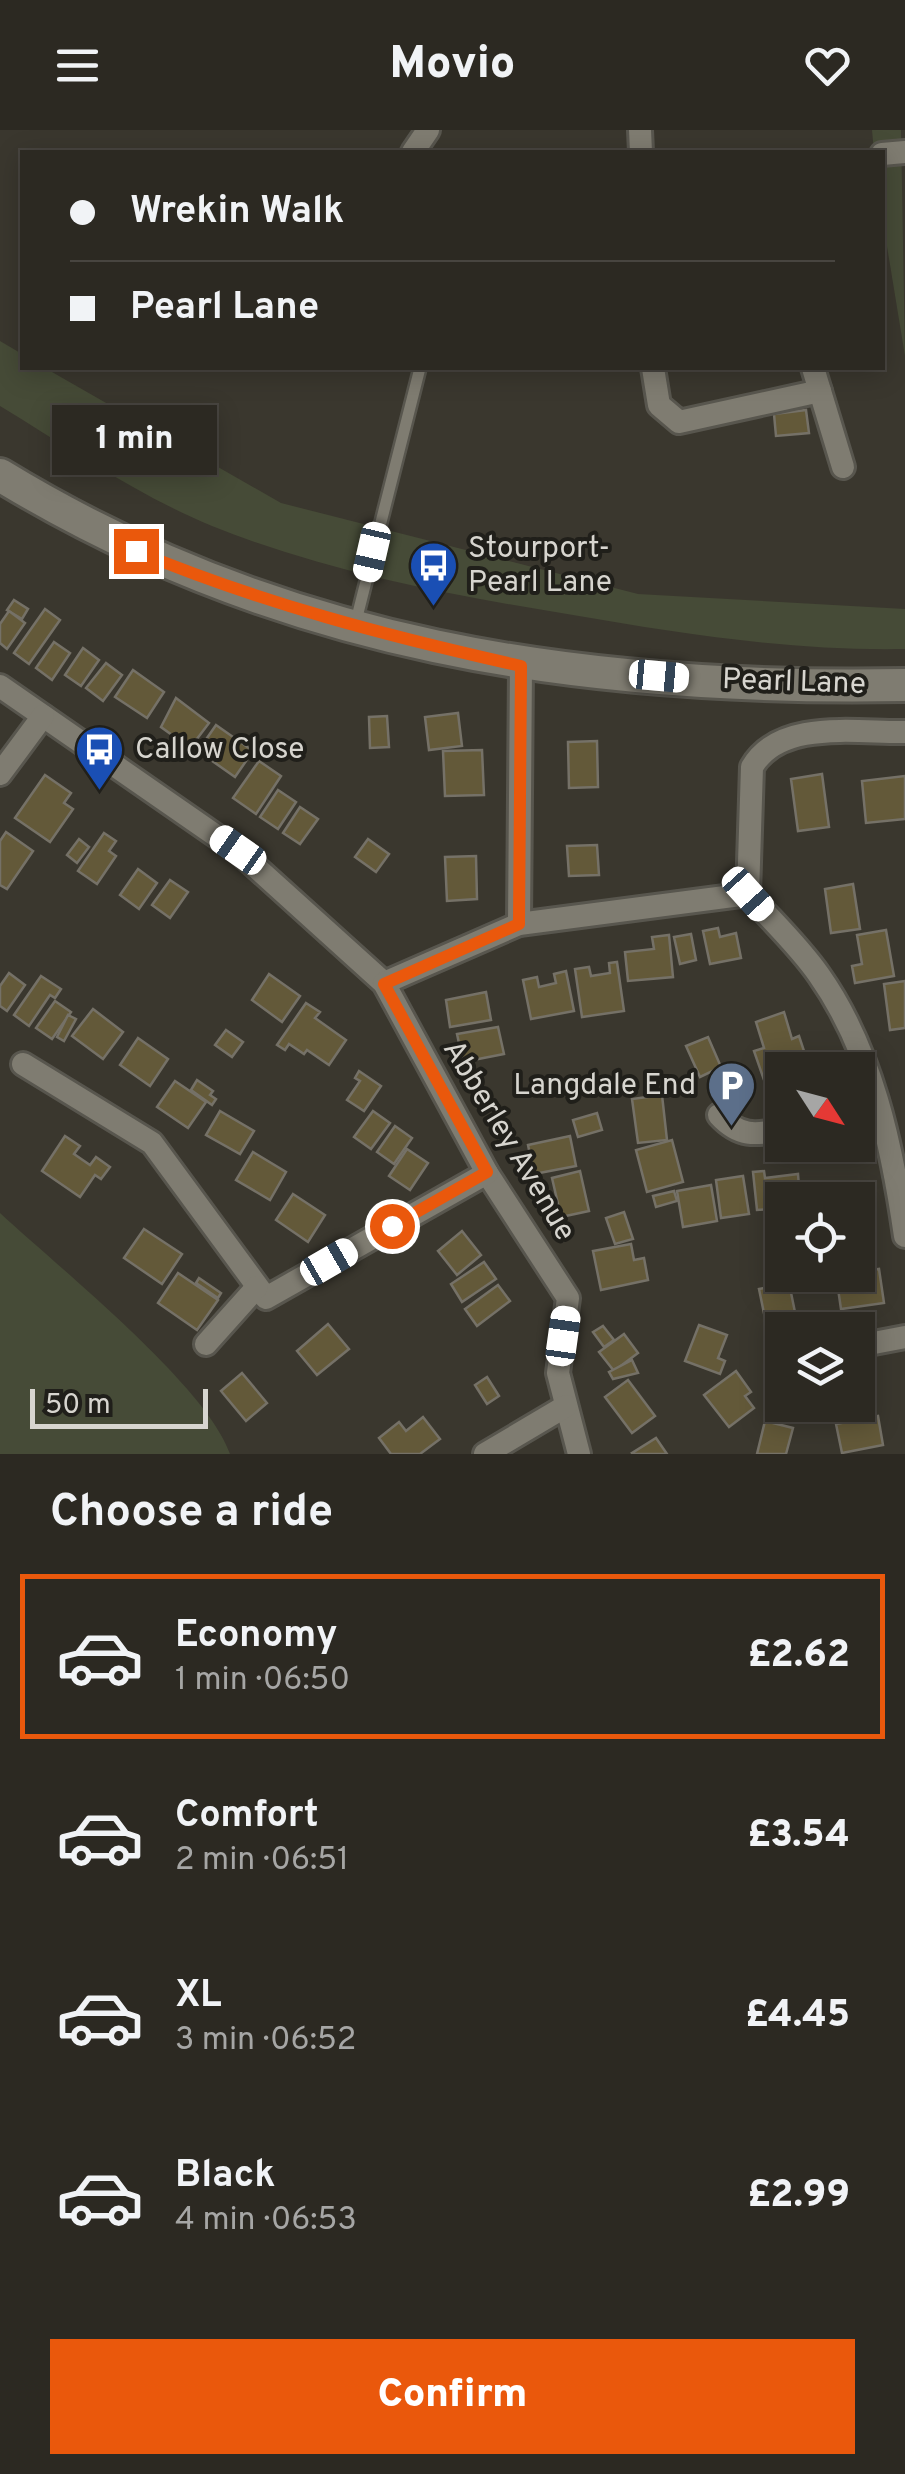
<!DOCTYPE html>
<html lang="en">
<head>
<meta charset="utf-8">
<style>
  body { margin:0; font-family:Overpass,sans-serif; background:#34312a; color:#f1f3f6; height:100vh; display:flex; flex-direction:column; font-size:38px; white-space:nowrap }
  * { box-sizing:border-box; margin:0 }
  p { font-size:32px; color:#a6a6a5 }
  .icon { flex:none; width:55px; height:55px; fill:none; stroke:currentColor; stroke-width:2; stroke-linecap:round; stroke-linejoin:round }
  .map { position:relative; height:1324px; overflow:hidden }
  .drawer { display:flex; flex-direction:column; background:#2c2922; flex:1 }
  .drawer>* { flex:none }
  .hud { position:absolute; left:20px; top:20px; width:865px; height:220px; border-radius:0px; box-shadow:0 5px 25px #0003,0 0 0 2px #484540; display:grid; align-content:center; height:220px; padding:0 50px; background:#2c2922 }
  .needle { width:65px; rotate:126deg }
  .fabs { position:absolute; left:765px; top:922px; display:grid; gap:20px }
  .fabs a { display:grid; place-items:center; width:110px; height:110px; border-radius:0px; background:#2c2922; box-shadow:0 5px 25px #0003,0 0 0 2px #484540; font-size:50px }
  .scale { position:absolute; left:30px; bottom:25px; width:178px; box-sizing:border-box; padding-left:10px; border:5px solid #d7d5cf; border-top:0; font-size:28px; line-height:35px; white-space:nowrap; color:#d7d5cf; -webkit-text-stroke:8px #201f1a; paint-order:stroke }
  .end { position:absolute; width:45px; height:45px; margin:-22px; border:12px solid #ea580c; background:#fff; box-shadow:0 0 0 5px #fff }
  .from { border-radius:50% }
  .bubble { position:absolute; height:70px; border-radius:0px; background:#2c2922; box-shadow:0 5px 25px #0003,0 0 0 2px #484540; font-size:32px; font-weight:800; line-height:70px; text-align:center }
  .car { position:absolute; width:30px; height:60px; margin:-30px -15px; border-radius:12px; box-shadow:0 0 8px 2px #0007; background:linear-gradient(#fff 24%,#345 0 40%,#fff 0 76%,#345 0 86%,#fff 0) }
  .hud b { display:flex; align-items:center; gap:35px; height:95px; font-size:38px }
  .hud b+b { border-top:2px solid #484540 }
  .hud i { width:25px; height:25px; background:#f1f3f6 }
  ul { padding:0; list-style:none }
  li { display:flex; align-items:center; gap:30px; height:165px; margin:0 20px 15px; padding:0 30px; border:5px solid transparent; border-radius:0px }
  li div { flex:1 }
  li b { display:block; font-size:38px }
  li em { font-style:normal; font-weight:800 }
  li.active { border-color:#ea580c }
  li>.icon { width:90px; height:90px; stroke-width:1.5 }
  h2 { padding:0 50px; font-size:45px; line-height:120px }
  .cta { display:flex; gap:20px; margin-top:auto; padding:20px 50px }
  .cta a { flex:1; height:115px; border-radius:0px; background:#ea580c; color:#fff; font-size:40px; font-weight:800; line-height:115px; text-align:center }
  header { display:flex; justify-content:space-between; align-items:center; height:130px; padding:0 50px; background:#2c2922; font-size:45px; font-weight:800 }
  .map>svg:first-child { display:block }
</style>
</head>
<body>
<header><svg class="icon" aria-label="menu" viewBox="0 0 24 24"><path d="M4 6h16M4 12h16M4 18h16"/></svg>Movio<svg class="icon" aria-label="heart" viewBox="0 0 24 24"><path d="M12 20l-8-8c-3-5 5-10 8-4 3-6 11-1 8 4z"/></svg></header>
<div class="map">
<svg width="905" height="1324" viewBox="0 0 905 1324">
  <rect width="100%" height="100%" fill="#3a372e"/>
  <g fill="#464b37">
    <path d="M872,0H901L905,226L883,92L882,22H874Z"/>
    <path d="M0,211L22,224V238H45L281,373L638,464L905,479V519C793,521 683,504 573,485C450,465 327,442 212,396C137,365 69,318 0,276Z"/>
    <path d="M0,1083C57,1136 207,1256 230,1324H0Z"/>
  </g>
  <g fill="#635939" stroke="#757167" stroke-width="2.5">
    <path d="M806,280L809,303L776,306L774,284Z"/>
    <path d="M14,470L28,479L22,489L7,480Z"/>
    <path d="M45,479L60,490L29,534L14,523Z"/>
    <path d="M9,481L25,493L7,519L0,513V494Z"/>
    <path d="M54,512L70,523L52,550L36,538Z"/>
    <path d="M83,518L99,530L81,556L65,545Z"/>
    <path d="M106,533L122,545L103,571L86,558Z"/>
    <path d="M133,540L164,562L147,588L115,567Z"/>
    <path d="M176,568L209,593L190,618L161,597Z"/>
    <path d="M458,583L462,616L429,620L425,587Z"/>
    <path d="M387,586L389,617L370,618L369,587Z"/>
    <path d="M216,595L253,621L235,647L198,621Z"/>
    <path d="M597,611L598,657L569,658L568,612Z"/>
    <path d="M482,620L484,665L445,666L443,621Z"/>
    <path d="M259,631L281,646L256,684L233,668Z"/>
    <path d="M822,644L829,697L798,701L791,649Z"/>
    <path d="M45,645L71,663L64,673L73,679L50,712L15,688Z"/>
    <path d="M905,646V689L866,693L862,651Z"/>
    <path d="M278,660L296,672L278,699L260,687Z"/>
    <path d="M300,677L318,689L300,714L283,703Z"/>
    <path d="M6,702L33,721L7,759L0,755V711Z"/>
    <path d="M104,703L116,711L109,721L116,726L97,754L78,741Z"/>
    <path d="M79,709L89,717L77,733L67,725Z"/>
    <path d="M368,709L389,724L376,742L355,727Z"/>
    <path d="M597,715L599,745L569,746L567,716Z"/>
    <path d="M476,726L477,769L447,771L445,727Z"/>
    <path d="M138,739L157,753L139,779L120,765Z"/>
    <path d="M170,750L188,762L170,788L152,775Z"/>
    <path d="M853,754L860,799L831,803L825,759Z"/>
    <path d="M718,798L720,807L736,803L741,828L710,834L703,801Z"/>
    <path d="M886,800L894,846L855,853L852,836L862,834L857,805Z"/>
    <path d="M691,804L696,830L680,834L674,807Z"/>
    <path d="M669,805L673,847L628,851L625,822L654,819L652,807Z"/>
    <path d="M617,832L624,881L582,887L575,839L589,837L591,846L610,843L609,833Z"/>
    <path d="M566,841L574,881L531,889L523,850L537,847L539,857L556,853L554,844Z"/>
    <path d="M9,843L25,855L7,881L0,876V856Z"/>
    <path d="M269,844L300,866L282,892L252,870Z"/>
    <path d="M41,846L61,859L55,868L50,865L29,896L14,885Z"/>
    <path d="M905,851V898L890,900L884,854Z"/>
    <path d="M486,862L491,890L450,897L446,870Z"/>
    <path d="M55,871L71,882L52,909L36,898Z"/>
    <path d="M306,873L320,882L315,888L346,910L329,935L307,920L304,924L289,914L285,920L277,915Z"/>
    <path d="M93,879L123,902L103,929L72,906Z"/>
    <path d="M784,882L792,909L799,906L805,924L791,929L794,940H782L764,950L754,921L764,918L756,892Z"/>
    <path d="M68,885L76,889L64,911L57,907Z"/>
    <path d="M498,897L504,924L463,932L457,904Z"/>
    <path d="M226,900L243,912L232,927L215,915Z"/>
    <path d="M708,907L721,937L700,947L686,916Z"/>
    <path d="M138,908L168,929L150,956L120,935Z"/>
    <path d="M359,941L381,956L364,981L347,970L360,951L355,948Z"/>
    <path d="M197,950L213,961L210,965L216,969L212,975L191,960Z"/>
    <path d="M175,951L206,972L188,998L157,977Z"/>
    <path d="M662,965L667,1010L638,1013L632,969Z"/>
    <path d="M220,981L254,1001L240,1024L206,1005Z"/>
    <path d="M373,981L390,993L371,1019L354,1007Z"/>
    <path d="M597,983L602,1000L578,1007L573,990Z"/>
    <path d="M395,996L412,1008L394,1034L377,1022Z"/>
    <path d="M65,1006L80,1016L74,1024L90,1035L96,1027L110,1037L101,1049L95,1045L80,1067L42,1041Z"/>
    <path d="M570,1006L576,1036L534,1044L528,1015Z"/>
    <path d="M672,1010L683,1052L647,1062L636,1020Z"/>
    <path d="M407,1019L428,1033L410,1060L389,1046Z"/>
    <path d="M253,1022L286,1042L270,1070L236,1050Z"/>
    <path d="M580,1041L589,1081L561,1087L552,1048Z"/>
    <path d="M764,1041L765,1048L798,1044L800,1070H782V1078L757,1080L753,1042Z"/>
    <path d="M743,1046L749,1084L721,1088L716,1050Z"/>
    <path d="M711,1055L717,1091L683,1097L677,1061Z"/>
    <path d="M674,1061L677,1071L656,1077L653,1066Z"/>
    <path d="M293,1064L325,1085L308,1112L276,1090Z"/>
    <path d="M624,1082L633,1109L615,1114L606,1088Z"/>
    <path d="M144,1099L182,1124L162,1154L124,1128Z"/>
    <path d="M462,1101L481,1125L457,1145L438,1121Z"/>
    <path d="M631,1114L634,1130L644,1128L648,1150L601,1160L593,1121Z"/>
    <path d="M484,1132L496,1149L462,1172L451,1154Z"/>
    <path d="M879,1139L884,1173L841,1179L836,1145Z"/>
    <path d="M178,1143L218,1170L197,1200L158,1173Z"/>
    <path d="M199,1148L221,1163L218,1168L196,1153Z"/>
    <path d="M789,1153L796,1187L766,1193L759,1159Z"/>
    <path d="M498,1155L510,1171L477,1196L465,1179Z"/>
    <path d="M328,1194L349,1219L317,1245L297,1221Z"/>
    <path d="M699,1195L727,1205L718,1228L725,1231L720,1244L685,1231Z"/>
    <path d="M603,1196L614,1210L604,1217L593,1202Z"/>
    <path d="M624,1204L638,1223L614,1241L599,1222Z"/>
    <path d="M632,1230L638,1243L613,1249L609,1242Z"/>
    <path d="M736,1241L751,1262L745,1266L754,1278L729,1297L704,1265Z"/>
    <path d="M242,1243L267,1273L246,1291L221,1261Z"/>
    <path d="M487,1247L499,1266L487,1274L475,1255Z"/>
    <path d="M628,1250L655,1286L632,1303L605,1267Z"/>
    <path d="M878,1286L883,1315L842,1323L836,1294Z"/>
    <path d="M423,1287L440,1309L420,1324H391L379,1308L399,1292L406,1301Z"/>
    <path d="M765,1291L793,1298L786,1324H757Z"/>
    <path d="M656,1308L667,1324H633L632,1323Z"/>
  </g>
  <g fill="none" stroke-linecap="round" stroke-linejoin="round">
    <defs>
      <path id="lane" d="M355,495L420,238"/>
      <g id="street">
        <path d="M640,0L641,22"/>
        <path d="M413,22L428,0"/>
        <path d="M882,24L905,22"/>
        <path d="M653,238L659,275L679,292L820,261"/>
        <path d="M813,238L843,337"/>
        <path d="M0,556L238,721L384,853L487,1043L568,1168L558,1243L579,1324"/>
        <path d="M905,602C857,603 780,589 752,637L748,764C771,790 799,816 819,845C872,920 892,1016 905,1106"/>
        <path d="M0,644L43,586"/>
        <path d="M519,794L521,536"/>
        <path d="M384,853L519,794L748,764"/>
        <path d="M23,934L152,1013L266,1168L487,1043"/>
        <path d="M719,985C739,1007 755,1005 782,1000"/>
        <path d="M206,1214L257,1157"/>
        <path d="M858,1216L905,1207"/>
        <path d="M780,1230H782"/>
        <path d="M485,1324L566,1276"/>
      </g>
      <path id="secondary" d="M0,345C280,516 581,561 905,555"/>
    </defs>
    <use href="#lane" stroke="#58564e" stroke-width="16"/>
    <use href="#street" stroke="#58564e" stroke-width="28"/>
    <use href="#secondary" stroke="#58564e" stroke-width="38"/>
    <use href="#lane" stroke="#7f7c71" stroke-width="11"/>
    <use href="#street" stroke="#7f7c71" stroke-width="22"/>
    <use href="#secondary" stroke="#7f7c71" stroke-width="32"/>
  </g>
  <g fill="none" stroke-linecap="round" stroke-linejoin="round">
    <path stroke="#ea580c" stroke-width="12" d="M136,421C264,474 387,506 521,536L519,794L384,854L487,1042L392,1096"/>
  </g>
  <defs>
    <symbol id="bus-pin" viewBox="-11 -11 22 30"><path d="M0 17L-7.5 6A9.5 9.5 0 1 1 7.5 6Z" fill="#1a4fb4" stroke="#201f1a"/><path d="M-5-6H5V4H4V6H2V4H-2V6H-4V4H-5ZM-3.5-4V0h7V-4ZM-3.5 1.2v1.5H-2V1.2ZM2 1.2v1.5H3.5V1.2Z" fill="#fff"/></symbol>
    <symbol id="parking-pin" viewBox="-11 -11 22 30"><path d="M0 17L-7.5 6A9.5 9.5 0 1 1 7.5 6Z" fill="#5c6f8a" stroke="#201f1a"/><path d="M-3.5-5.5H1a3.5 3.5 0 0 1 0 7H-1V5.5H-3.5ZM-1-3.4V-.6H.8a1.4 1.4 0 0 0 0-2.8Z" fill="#fff"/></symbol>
  </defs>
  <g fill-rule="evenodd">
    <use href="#bus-pin" x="406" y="408" width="55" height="75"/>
    <use href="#bus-pin" x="72" y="592" width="55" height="75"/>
    <use href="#parking-pin" x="704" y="928" width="55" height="75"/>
  </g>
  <g text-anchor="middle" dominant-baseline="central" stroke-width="8" stroke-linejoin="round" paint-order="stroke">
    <g font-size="30" fill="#d7d5cf" stroke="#201f1a" text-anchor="start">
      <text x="468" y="419">Stourport-<tspan x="468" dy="34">Pearl Lane</tspan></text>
      <text x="135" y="620">Callow Close</text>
      <text x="696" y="956" text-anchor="end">Langdale End</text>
    </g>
    <g font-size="30" fill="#d7d5cf" stroke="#201f1a">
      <text transform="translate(794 553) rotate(2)">Pearl Lane</text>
      <text transform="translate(508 1011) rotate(59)">Abberley Avenue</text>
    </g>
  </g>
</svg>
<div class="fabs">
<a><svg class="needle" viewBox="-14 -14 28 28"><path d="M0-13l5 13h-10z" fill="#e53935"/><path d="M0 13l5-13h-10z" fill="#a6a6a5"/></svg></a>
<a><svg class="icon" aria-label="locate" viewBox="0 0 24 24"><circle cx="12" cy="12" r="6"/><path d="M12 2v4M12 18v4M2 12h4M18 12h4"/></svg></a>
<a><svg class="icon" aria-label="layers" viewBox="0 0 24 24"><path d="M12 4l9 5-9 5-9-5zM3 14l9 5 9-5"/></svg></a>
</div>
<div class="scale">50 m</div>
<i class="end from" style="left:392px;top:1096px"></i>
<i class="end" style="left:136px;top:421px"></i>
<div class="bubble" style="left:52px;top:275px;width:165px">1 min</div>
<i class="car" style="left:372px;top:422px;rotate:193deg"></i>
<i class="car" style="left:659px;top:546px;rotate:95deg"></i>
<i class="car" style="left:238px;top:720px;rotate:305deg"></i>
<i class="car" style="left:748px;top:764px;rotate:138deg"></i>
<i class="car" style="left:329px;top:1132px;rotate:60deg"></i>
<i class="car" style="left:563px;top:1206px;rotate:8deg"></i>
<div class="hud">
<b><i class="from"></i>Wrekin Walk</b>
<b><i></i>Pearl Lane</b>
</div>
</div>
<section class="drawer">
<h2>Choose a ride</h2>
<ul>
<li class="active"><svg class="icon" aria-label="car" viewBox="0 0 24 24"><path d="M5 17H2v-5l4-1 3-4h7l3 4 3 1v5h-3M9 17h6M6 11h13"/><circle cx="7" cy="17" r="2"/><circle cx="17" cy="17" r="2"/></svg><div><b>Economy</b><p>1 min · 06:50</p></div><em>£2.62</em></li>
<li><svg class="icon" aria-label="car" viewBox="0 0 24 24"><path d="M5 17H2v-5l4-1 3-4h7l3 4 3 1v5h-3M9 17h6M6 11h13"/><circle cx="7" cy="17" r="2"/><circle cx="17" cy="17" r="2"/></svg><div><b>Comfort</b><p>2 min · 06:51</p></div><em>£3.54</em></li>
<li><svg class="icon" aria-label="car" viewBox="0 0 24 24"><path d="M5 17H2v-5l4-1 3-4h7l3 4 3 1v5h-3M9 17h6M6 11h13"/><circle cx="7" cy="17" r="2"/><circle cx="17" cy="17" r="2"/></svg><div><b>XL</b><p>3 min · 06:52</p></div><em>£4.45</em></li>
<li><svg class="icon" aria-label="car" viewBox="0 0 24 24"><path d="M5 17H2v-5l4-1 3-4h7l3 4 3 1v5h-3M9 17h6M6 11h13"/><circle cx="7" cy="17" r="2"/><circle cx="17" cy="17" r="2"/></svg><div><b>Black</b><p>4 min · 06:53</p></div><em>£2.99</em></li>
</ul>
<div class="cta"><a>Confirm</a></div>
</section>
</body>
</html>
